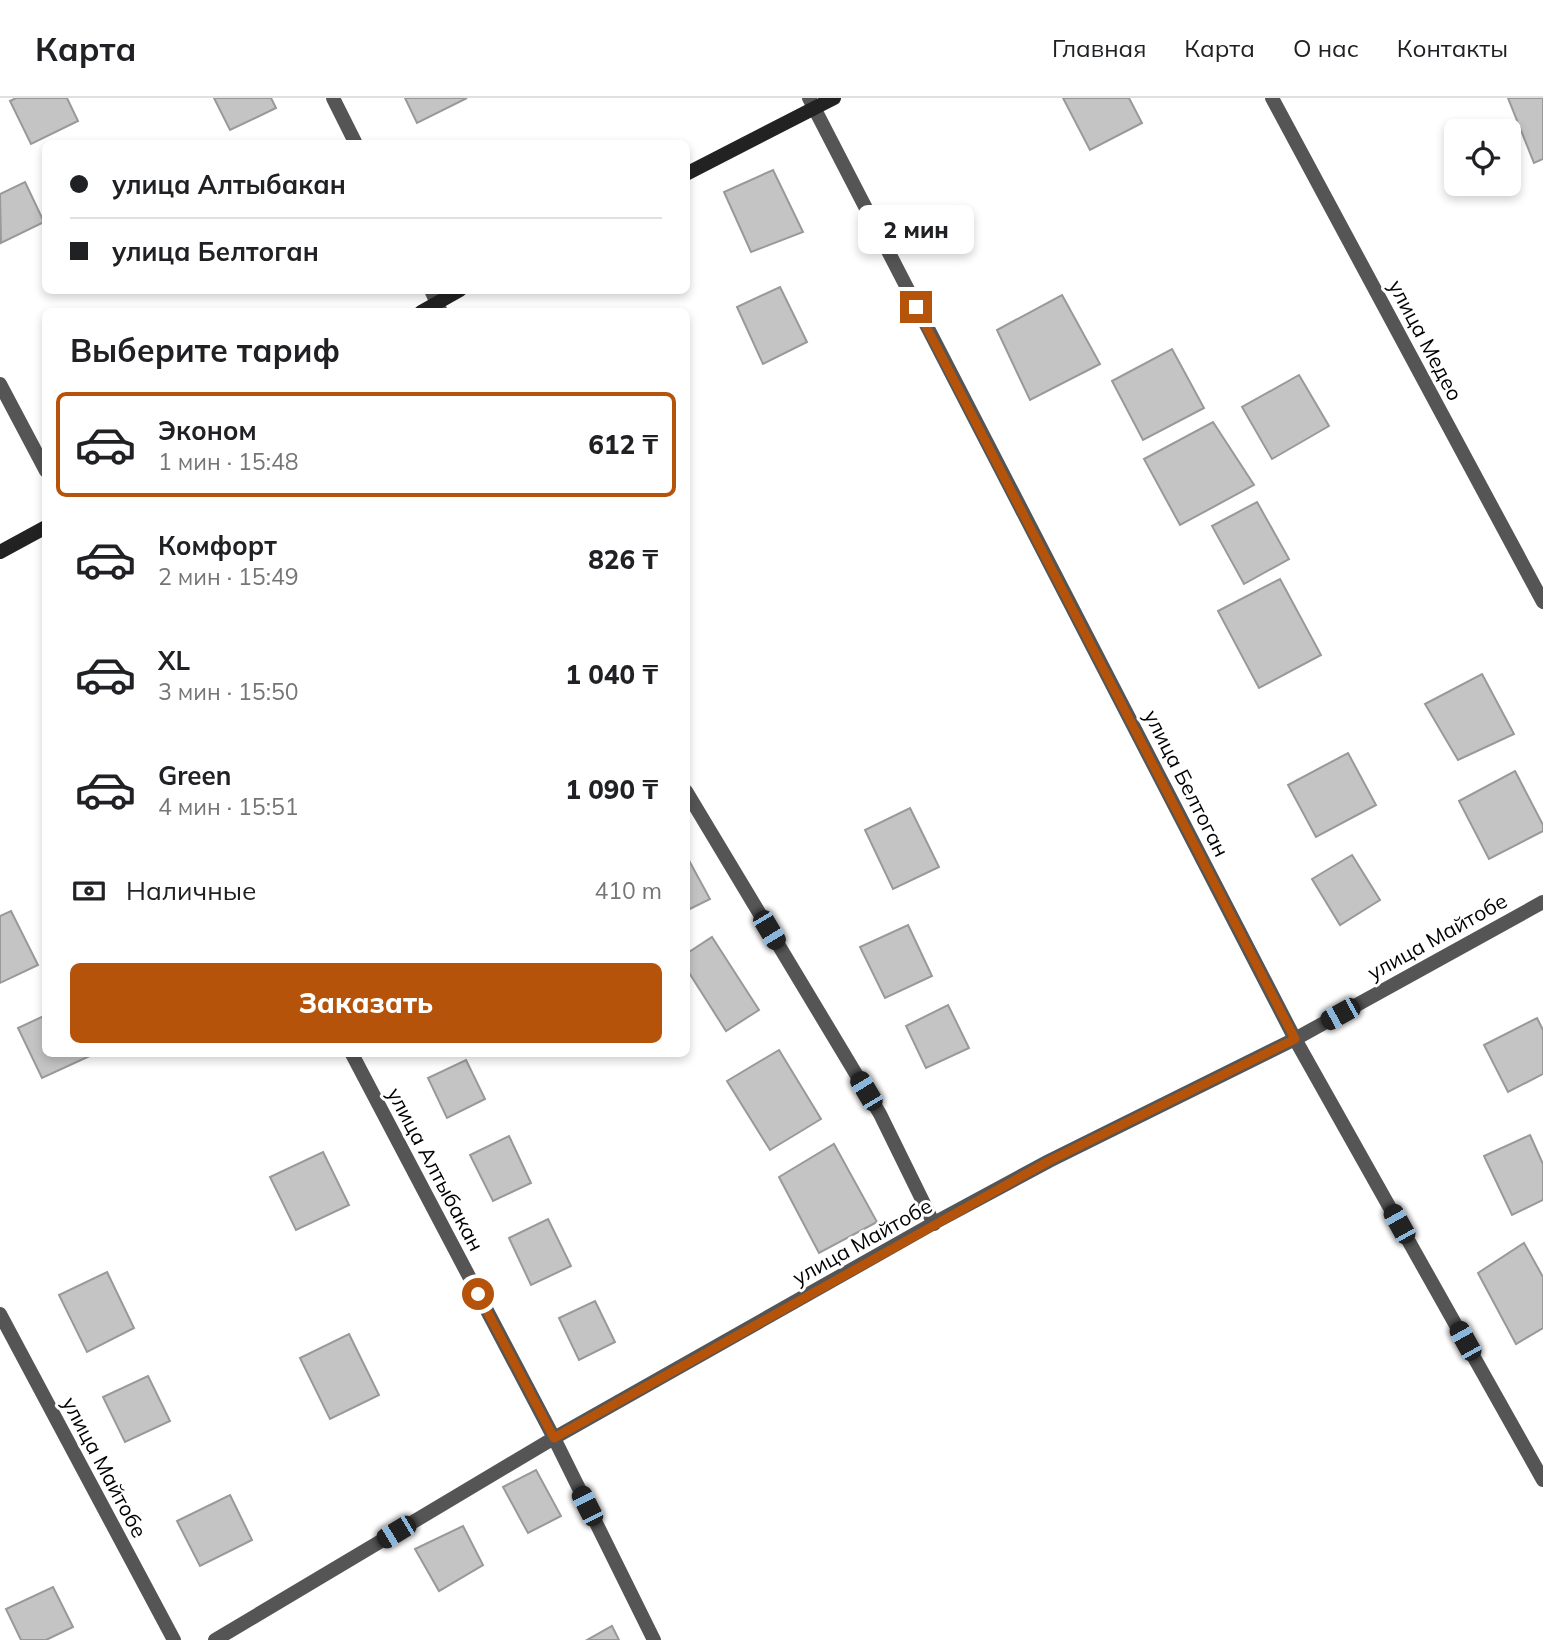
<!DOCTYPE html>
<html lang="ru">
<head>
<meta charset="utf-8">
<style>
  body { margin:0; font-family:Mulish,sans-serif; background:#f6f6f6; color:#202124; height:100vh; display:flex; flex-direction:column; font-size:26px; white-space:nowrap }
  * { box-sizing:border-box; margin:0 }
  p { font-size:23px; color:#757577 }
  .icon { flex:none; width:38px; height:38px; fill:none; stroke:currentColor; stroke-width:2; stroke-linecap:round; stroke-linejoin:round }
  .map { position:relative; flex:1; overflow:hidden }
  .details { position:absolute; left:42px; top:210px; width:648px; height:749px; display:flex; flex-direction:column; background:#fff; border-radius:10px; box-shadow:0 4px 10px #0003 }
  .details>* { flex:none }
  .hud { position:absolute; left:42px; top:42px; width:648px; height:154px; border-radius:10px; box-shadow:0 4px 10px #0003; display:grid; align-content:center; height:154px; padding:0 28px; background:#fff }
  .fabs { position:absolute; left:1444px; top:21px; display:grid; gap:14px }
  .fabs a { display:grid; place-items:center; width:77px; height:77px; border-radius:10px; background:#fff; box-shadow:0 4px 10px #0003; font-size:35px }
  .end { position:absolute; width:32px; height:32px; margin:-16px; border:9px solid #b45309; background:#fff; box-shadow:0 0 0 4px #fff }
  .from { border-radius:50% }
  .bubble { position:absolute; height:49px; border-radius:10px; background:#fff; box-shadow:0 4px 10px #0003; font-size:23px; font-weight:800; line-height:49px; text-align:center }
  .car { position:absolute; width:21px; height:42px; margin:-21px -10px; border-radius:9px; box-shadow:0 0 5px 2px #0007; background:linear-gradient(#222 24%,#8ab4d8 0 40%,#222 0 76%,#8ab4d8 0 86%,#222 0) }
  .hud b { display:flex; align-items:center; gap:24px; height:66px; font-size:26px }
  .hud b+b { border-top:2px solid #e0e0e0 }
  .hud i { width:18px; height:18px; background:#202124 }
  ul { padding:0; list-style:none }
  li { display:flex; align-items:center; gap:21px; height:105px; margin:0 14px 10px; padding:0 14px; border:4px solid transparent; border-radius:10px }
  li div { flex:1 }
  li b { display:block; font-size:26px }
  li em { font-style:normal; font-weight:800 }
  li.selected { border-color:#b45309 }
  li>.icon { width:63px; height:63px; stroke-width:1.5 }
  h2 { padding:0 28px; font-size:32px; line-height:84px }
  .pay { display:flex; align-items:center; gap:18px; height:77px; padding:0 28px; font-size:26px }
  .pay p { margin-inline-start:auto }
  .cta { display:flex; gap:14px; margin-top:auto; padding:14px 28px }
  .cta a { flex:1; height:80px; border-radius:10px; background:#b45309; color:#fff; font-size:28px; font-weight:800; line-height:80px; text-align:center }
  header { display:flex; align-items:center; gap:42px; box-sizing:border-box; height:98px; padding:0 35px; background:#fff; border-bottom:2px solid #e0e0e0 }
  header strong { font-size:33px }
  nav { display:flex; gap:38px; margin-inline-start:auto; font-size:24px }
  .map>svg:first-child { display:block }
</style>
</head>
<body>
<header>
<strong>Карта</strong>
<nav><a>Главная</a><a>Карта</a><a>О нас</a><a>Контакты</a></nav>
</header>
<div class="map">
<svg width="1543" height="1542" viewBox="0 0 1543 1542">
  <rect width="100%" height="100%" fill="#fff"/>
  <g fill="#c4c4c4" stroke="#999" stroke-width="2">
    <path d="M16,0H67L78,23L31,46L10,3Z"/>
    <path d="M214,0H271L276,10L230,32Z"/>
    <path d="M405,0H467L417,25Z"/>
    <path d="M1063,0H1129L1142,25L1090,52Z"/>
    <path d="M1508,0H1543V61L1534,65Z"/>
    <path d="M773,72L803,134L751,154L724,94Z"/>
    <path d="M25,84L44,124L1,145L0,96Z"/>
    <path d="M780,189L807,244L763,266L737,209Z"/>
    <path d="M1062,197L1100,266L1030,302L997,232Z"/>
    <path d="M1172,251L1204,310L1143,342L1112,283Z"/>
    <path d="M1299,277L1329,328L1272,361L1242,309Z"/>
    <path d="M1213,324L1254,387L1180,427L1144,361Z"/>
    <path d="M1257,404L1289,461L1244,486L1212,428Z"/>
    <path d="M1280,481L1321,557L1259,590L1218,513Z"/>
    <path d="M1482,576L1514,636L1458,662L1425,606Z"/>
    <path d="M1348,655L1376,707L1316,739L1288,687Z"/>
    <path d="M1515,673L1543,727V733L1489,761L1459,703Z"/>
    <path d="M910,710L939,769L893,791L865,732Z"/>
    <path d="M686,757L710,801L686,813Z"/>
    <path d="M1352,757L1380,802L1340,827L1312,781Z"/>
    <path d="M11,813L38,867L0,885V818Z"/>
    <path d="M908,827L932,878L885,900L860,849Z"/>
    <path d="M712,839L759,912L726,933L686,870V856Z"/>
    <path d="M948,907L969,950L926,970L906,928Z"/>
    <path d="M46,917V956H94L42,980L18,930Z"/>
    <path d="M1537,920L1543,932V976L1508,994L1484,947Z"/>
    <path d="M779,952L821,1021L770,1052L727,983Z"/>
    <path d="M466,962L485,1001L447,1020L428,980Z"/>
    <path d="M1530,1037L1543,1066V1102L1512,1117L1484,1058Z"/>
    <path d="M509,1038L531,1085L493,1103L470,1057Z"/>
    <path d="M834,1046L877,1124L819,1155L779,1079Z"/>
    <path d="M323,1054L349,1107L296,1132L270,1079Z"/>
    <path d="M548,1121L571,1168L531,1187L509,1140Z"/>
    <path d="M1524,1145L1543,1179V1230L1516,1246L1478,1175Z"/>
    <path d="M107,1174L134,1230L87,1254L59,1197Z"/>
    <path d="M595,1203L615,1244L579,1262L559,1220Z"/>
    <path d="M349,1236L379,1297L330,1321L300,1260Z"/>
    <path d="M148,1278L170,1323L125,1344L103,1299Z"/>
    <path d="M536,1372L561,1418L528,1435L503,1389Z"/>
    <path d="M230,1397L252,1442L200,1468L177,1423Z"/>
    <path d="M463,1428L483,1467L439,1493L415,1451Z"/>
    <path d="M53,1489L73,1529L46,1542H21L6,1511Z"/>
    <path d="M612,1528L619,1542H587Z"/>
  </g>
  <g fill="none" stroke-linecap="round" stroke-linejoin="round">
    <g stroke="#555" stroke-width="14">
      <path d="M333,0L356,46"/>
      <path d="M809,0L1295,941L1543,1382"/>
      <path d="M1272,0L1543,504"/>
      <path d="M431,192L441,214"/>
      <path d="M0,286L46,373"/>
      <path d="M686,693L880,1016L934,1126"/>
      <path d="M352,956L554,1340L654,1542"/>
      <path d="M0,1216L174,1542"/>
      <path d="M215,1542L554,1340L934,1125L1049,1063L1295,941L1543,804"/>
    </g>
    <g stroke="#222" stroke-width="14">
      <path d="M686,76L834,0"/>
      <path d="M421,214L460,192"/>
      <path d="M0,454L46,429"/>
    </g>
  </g>
  <g fill="none" stroke-linecap="round" stroke-linejoin="round">
    <path stroke="#b45309" stroke-width="9" d="M478,1196L554,1340L1049,1063L1295,941L916,209"/>
  </g>
  <g text-anchor="middle" dominant-baseline="central" stroke-width="6" stroke-linejoin="round" paint-order="stroke">
    <g font-size="21" fill="#000" stroke="#fff">
      <text transform="translate(1426 242) rotate(62)">улица Медео</text>
      <text transform="translate(1187 685) rotate(63)">улица Белтоган</text>
      <text transform="translate(1437 838) rotate(-29)">улица Майтобе</text>
      <text transform="translate(436 1071) rotate(62)">улица Алтыбакан</text>
      <text transform="translate(862 1143) rotate(-29)">улица Майтобе</text>
      <text transform="translate(105 1369) rotate(62)">улица Майтобе</text>
    </g>
  </g>
</svg>
<div class="fabs">
<a><svg class="icon" aria-label="locate" viewBox="0 0 24 24"><circle cx="12" cy="12" r="6"/><path d="M12 2v4M12 18v4M2 12h4M18 12h4"/></svg></a>
</div>
<i class="end from" style="left:478px;top:1196px"></i>
<i class="end" style="left:916px;top:209px"></i>
<div class="bubble" style="left:858px;top:107px;width:116px">2 мин</div>
<i class="car" style="left:769px;top:832px;rotate:149deg"></i>
<i class="car" style="left:1340px;top:916px;rotate:241deg"></i>
<i class="car" style="left:866px;top:993px;rotate:329deg"></i>
<i class="car" style="left:1399px;top:1126px;rotate:331deg"></i>
<i class="car" style="left:1465px;top:1243px;rotate:331deg"></i>
<i class="car" style="left:587px;top:1408px;rotate:333deg"></i>
<i class="car" style="left:396px;top:1434px;rotate:239deg"></i>
<div class="hud">
<b><i class="from"></i>улица Алтыбакан</b>
<b><i></i>улица Белтоган</b>
</div>
<section class="details">
<h2>Выберите тариф</h2>
<ul>
<li class="selected"><svg class="icon" aria-label="car" viewBox="0 0 24 24"><path d="M5 17H2v-5l4-1 3-4h7l3 4 3 1v5h-3M9 17h6M6 11h13"/><circle cx="7" cy="17" r="2"/><circle cx="17" cy="17" r="2"/></svg><div><b>Эконом</b><p>1 мин · 15:48</p></div><em>612 ₸</em></li>
<li><svg class="icon" aria-label="car" viewBox="0 0 24 24"><path d="M5 17H2v-5l4-1 3-4h7l3 4 3 1v5h-3M9 17h6M6 11h13"/><circle cx="7" cy="17" r="2"/><circle cx="17" cy="17" r="2"/></svg><div><b>Комфорт</b><p>2 мин · 15:49</p></div><em>826 ₸</em></li>
<li><svg class="icon" aria-label="car" viewBox="0 0 24 24"><path d="M5 17H2v-5l4-1 3-4h7l3 4 3 1v5h-3M9 17h6M6 11h13"/><circle cx="7" cy="17" r="2"/><circle cx="17" cy="17" r="2"/></svg><div><b>XL</b><p>3 мин · 15:50</p></div><em>1 040 ₸</em></li>
<li><svg class="icon" aria-label="car" viewBox="0 0 24 24"><path d="M5 17H2v-5l4-1 3-4h7l3 4 3 1v5h-3M9 17h6M6 11h13"/><circle cx="7" cy="17" r="2"/><circle cx="17" cy="17" r="2"/></svg><div><b>Green</b><p>4 мин · 15:51</p></div><em>1 090 ₸</em></li>
</ul>
<div class="pay"><svg class="icon" aria-label="cash" viewBox="0 0 24 24"><path d="M3 7h18v10H3z"/><circle cx="12" cy="12" r="2"/></svg>Наличные<p>410 m</p></div>
<div class="cta"><a>Заказать</a></div>
</section>
</div>
</body>
</html>
